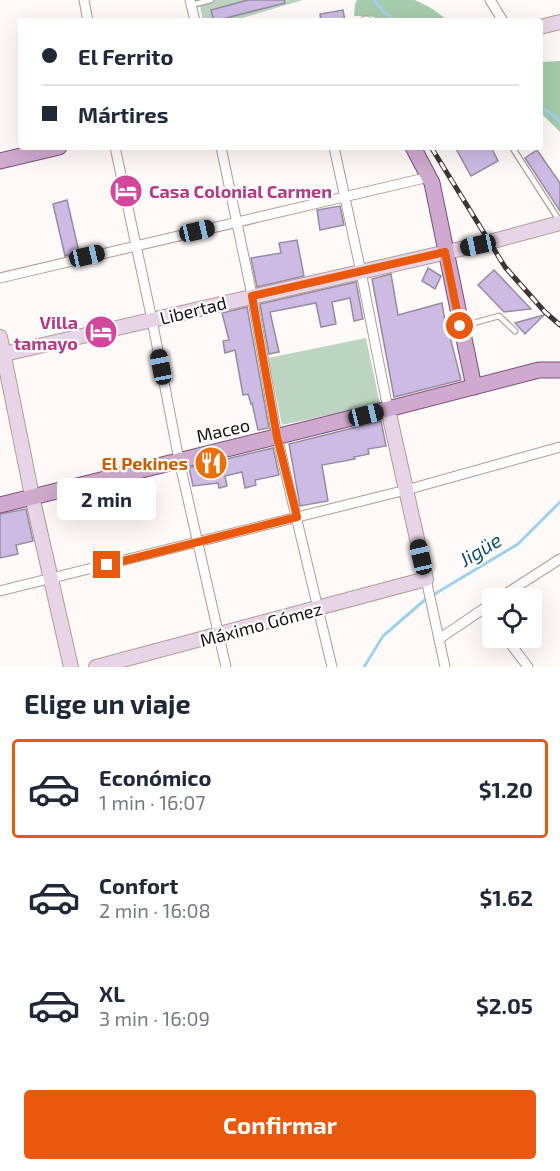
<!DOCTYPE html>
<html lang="es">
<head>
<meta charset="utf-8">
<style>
  body { margin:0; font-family:"Exo 2",sans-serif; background:#f6f6f7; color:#1f2937; height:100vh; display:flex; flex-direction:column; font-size:22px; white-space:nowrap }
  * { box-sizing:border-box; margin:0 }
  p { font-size:20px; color:#747a83 }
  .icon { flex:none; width:33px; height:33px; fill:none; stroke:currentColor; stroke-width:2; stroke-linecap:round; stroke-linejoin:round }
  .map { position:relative; height:667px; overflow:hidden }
  .sheet { display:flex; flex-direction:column; background:#fff; flex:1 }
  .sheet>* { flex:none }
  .top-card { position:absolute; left:18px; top:18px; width:525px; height:132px; border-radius:6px; box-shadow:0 6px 24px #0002; display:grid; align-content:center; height:132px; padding:0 24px; background:#fff }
  .buttons { position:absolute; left:482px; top:588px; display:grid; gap:12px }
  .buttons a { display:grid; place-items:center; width:60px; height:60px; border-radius:6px; background:#fff; box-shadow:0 6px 24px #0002; font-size:30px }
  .end { position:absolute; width:27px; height:27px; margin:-14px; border:8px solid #ea580c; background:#fff; box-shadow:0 0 0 3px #fff }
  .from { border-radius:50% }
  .bubble { position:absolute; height:42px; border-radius:6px; background:#fff; box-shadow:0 6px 24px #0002; font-size:20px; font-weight:700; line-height:42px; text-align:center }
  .car { position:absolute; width:18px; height:36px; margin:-18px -9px; border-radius:8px; box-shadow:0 0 4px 2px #0007; background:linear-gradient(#222 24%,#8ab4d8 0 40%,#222 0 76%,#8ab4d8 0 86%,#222 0) }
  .top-card b { display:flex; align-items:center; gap:21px; height:57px; font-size:22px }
  .top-card b+b { border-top:2px solid #e0e1e3 }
  .top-card i { width:15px; height:15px; background:#1f2937 }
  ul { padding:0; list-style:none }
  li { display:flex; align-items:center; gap:18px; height:99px; margin:0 12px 9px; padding:0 12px; border:3px solid transparent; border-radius:6px }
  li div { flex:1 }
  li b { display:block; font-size:22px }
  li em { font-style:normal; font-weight:700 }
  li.on { border-color:#ea580c }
  li>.icon { width:54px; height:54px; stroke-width:1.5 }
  h2 { padding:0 24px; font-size:27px; line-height:72px }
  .cta { display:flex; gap:12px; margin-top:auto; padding:12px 24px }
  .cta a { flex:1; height:69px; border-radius:6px; background:#ea580c; color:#fff; font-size:24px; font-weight:700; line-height:69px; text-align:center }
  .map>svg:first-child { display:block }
</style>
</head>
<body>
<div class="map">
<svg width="560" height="667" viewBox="0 0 560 667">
  <rect width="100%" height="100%" fill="#fffaf7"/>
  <g fill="#bcd5c0">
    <path d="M199,0H303L232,21H203Z"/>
    <path d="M366,338L380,404L282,425L268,358Z"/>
  </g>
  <g fill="#a5ccac">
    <path d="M357,0H415L431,8L449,21H386L370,16H354L355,4Z"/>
    <path d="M560,61V132L540,112V62Z"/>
  </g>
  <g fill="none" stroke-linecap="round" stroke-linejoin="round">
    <g stroke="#a1d1e9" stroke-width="3">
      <path d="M374,0L383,11L395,21"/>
      <path d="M540,106L560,121"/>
      <path d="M433,595L518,544L560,502"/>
      <path d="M364,667L383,636L427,598"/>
    </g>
  </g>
  <g fill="#cdbbe4" stroke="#958ca1" stroke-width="1.5">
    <path d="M248,0H284L285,3L214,21L211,10Z"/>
    <path d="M343,10L345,21H321L320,14Z"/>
    <path d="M455,147H491L498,161L471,176Z"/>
    <path d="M537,150L560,183V211L525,158Z"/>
    <path d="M67,200L79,252L65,256L53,204Z"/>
    <path d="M340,206L344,225L320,230L317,210Z"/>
    <path d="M297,240L304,276L257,287L251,258L281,253L279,243Z"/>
    <path d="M428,268L441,276L435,289L422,281Z"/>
    <path d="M494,270L531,309L504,312L484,291L478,285Z"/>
    <path d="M391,274L398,315L442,303L447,333H449L461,380L394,397L372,279Z"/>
    <path d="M356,282L363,319L354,321L350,298L332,302L336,324L321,327L316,303L270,312L279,352L269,354L260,304Z"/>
    <path d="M247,307L269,428L258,430L252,403L251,404L248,394L243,395L235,350L225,353L223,341L229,340L222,313Z"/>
    <path d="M544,315L525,334L515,323Z"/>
    <path d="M381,421L386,446L368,449L369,454L354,457L355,459L322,465L328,501L300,506L289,444Z"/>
    <path d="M273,448L279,475L255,480L256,485L245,488L242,472L225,476L227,486L219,488L218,483L193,486L189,468Z"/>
    <path d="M26,509L33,541L16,545L18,554L0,558V514Z"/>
  </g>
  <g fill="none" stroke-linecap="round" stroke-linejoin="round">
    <defs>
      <g id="lane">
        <path d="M191,5L211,0"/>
        <path d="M512,147L559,220"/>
        <path d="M463,326L499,316L515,331"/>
      </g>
      <g id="street">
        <path d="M84,0L88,21"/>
        <path d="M190,0L195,21"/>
        <path d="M490,0L503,21"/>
        <path d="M365,21H367"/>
        <path d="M115,147L152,320L179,460L226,667"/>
        <path d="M221,147L252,295L277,437L332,667"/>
        <path d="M334,147L361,272L388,409"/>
        <path d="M0,278L429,177"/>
        <path d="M426,579L445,667"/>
        <path d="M0,591L406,490L560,447"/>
        <path d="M499,598L560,559"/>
        <path d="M485,608L492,618"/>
        <path d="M506,638L528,667"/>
        <path d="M439,639L492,603"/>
      </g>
      <g id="secondary">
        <path d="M540,27L560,22"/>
        <path d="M0,337L32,496L71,667"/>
        <path d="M0,355L482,244L560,223"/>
        <path d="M96,667L426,579L388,409"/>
      </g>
      <g id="primary">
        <path d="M413,147L432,183L474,387"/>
        <path d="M0,161L59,147"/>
        <path d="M0,505L388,409L539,370H560"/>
      </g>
    </defs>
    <use href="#lane" stroke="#b49b91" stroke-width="7"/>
    <use href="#street" stroke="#b49b91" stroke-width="11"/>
    <use href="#secondary" stroke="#b49b91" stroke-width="16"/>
    <use href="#primary" stroke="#7b5076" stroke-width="17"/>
    <use href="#lane" stroke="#fff" stroke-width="4.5"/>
    <use href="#street" stroke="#fff" stroke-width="9"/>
    <use href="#secondary" stroke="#e7d5e7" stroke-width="14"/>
    <use href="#primary" stroke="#cfaace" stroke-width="15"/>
    <defs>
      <path id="rail" d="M431,147L505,267L545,312L560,325"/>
    </defs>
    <use href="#rail" stroke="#3e3633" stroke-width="5"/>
    <use href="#rail" stroke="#fff" stroke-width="3" stroke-dasharray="9" stroke-linecap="butt"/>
  </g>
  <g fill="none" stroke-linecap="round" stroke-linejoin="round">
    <path stroke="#ea580c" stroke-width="8" d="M107,565L297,517L277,437L252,296L445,252L460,326"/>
  </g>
  <defs>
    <symbol id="hotel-disc" viewBox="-11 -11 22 22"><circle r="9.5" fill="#d1479c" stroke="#fff"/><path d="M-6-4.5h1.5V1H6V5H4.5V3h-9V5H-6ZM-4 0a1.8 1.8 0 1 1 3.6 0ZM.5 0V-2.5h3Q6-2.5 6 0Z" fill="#fff"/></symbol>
    <symbol id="restaurant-disc" viewBox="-11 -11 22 22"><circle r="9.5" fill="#e8710a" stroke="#fff"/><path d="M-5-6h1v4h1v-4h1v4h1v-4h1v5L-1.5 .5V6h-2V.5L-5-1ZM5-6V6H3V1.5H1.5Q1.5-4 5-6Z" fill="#fff"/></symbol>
  </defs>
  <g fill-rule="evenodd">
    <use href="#hotel-disc" x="107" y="172" width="38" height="38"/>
    <use href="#hotel-disc" x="82" y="313" width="38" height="38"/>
    <use href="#restaurant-disc" x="192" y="444" width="38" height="38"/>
  </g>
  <g text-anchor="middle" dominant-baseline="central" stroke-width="4.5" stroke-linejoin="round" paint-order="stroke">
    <g font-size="18" font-weight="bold" fill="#b23c85" stroke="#fff" text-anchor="start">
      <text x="149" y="191">Casa Colonial Carmen</text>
      <text x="78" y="322" text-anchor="end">Villa<tspan x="78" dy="21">tamayo</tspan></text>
    </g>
    <g font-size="18" fill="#1a110e" stroke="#fff">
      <text transform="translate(193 310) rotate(-14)">Libertad</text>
      <text transform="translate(223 430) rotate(-13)">Maceo</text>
      <text transform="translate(261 624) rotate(-15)">Máximo Gómez</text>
    </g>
    <g font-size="18" font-weight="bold" fill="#c56008" stroke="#fff" text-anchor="end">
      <text x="188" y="463">El Pekines</text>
    </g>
    <g font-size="20" font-style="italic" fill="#135068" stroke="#fff">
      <text transform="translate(480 549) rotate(-31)">Jigüe</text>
    </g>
  </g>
</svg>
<div class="buttons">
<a><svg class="icon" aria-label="locate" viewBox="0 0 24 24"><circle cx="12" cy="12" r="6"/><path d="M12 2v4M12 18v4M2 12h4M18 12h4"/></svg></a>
</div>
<i class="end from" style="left:460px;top:326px"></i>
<i class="end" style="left:107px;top:565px"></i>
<div class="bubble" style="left:57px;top:478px;width:99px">2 min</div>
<i class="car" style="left:197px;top:231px;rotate:77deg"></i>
<i class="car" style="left:478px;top:245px;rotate:258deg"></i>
<i class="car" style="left:87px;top:256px;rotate:77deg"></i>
<i class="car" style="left:161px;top:367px;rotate:349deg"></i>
<i class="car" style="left:366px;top:415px;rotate:76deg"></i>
<i class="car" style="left:421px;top:557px;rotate:347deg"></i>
<div class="top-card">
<b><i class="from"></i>El Ferrito</b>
<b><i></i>Mártires</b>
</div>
</div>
<section class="sheet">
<h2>Elige un viaje</h2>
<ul>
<li class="on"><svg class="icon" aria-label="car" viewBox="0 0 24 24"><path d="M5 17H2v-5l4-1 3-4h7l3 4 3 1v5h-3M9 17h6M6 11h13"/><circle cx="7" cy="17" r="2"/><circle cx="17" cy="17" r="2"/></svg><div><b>Económico</b><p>1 min · 16:07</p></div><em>$1.20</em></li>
<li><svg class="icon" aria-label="car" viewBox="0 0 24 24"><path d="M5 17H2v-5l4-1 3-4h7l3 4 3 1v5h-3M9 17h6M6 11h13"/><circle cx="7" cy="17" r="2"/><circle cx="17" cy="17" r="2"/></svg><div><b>Confort</b><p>2 min · 16:08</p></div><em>$1.62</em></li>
<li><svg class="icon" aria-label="car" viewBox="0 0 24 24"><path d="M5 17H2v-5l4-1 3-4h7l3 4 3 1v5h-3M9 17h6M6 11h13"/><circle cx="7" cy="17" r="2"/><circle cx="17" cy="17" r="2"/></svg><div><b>XL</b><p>3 min · 16:09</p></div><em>$2.05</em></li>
</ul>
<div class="cta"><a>Confirmar</a></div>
</section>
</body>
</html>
